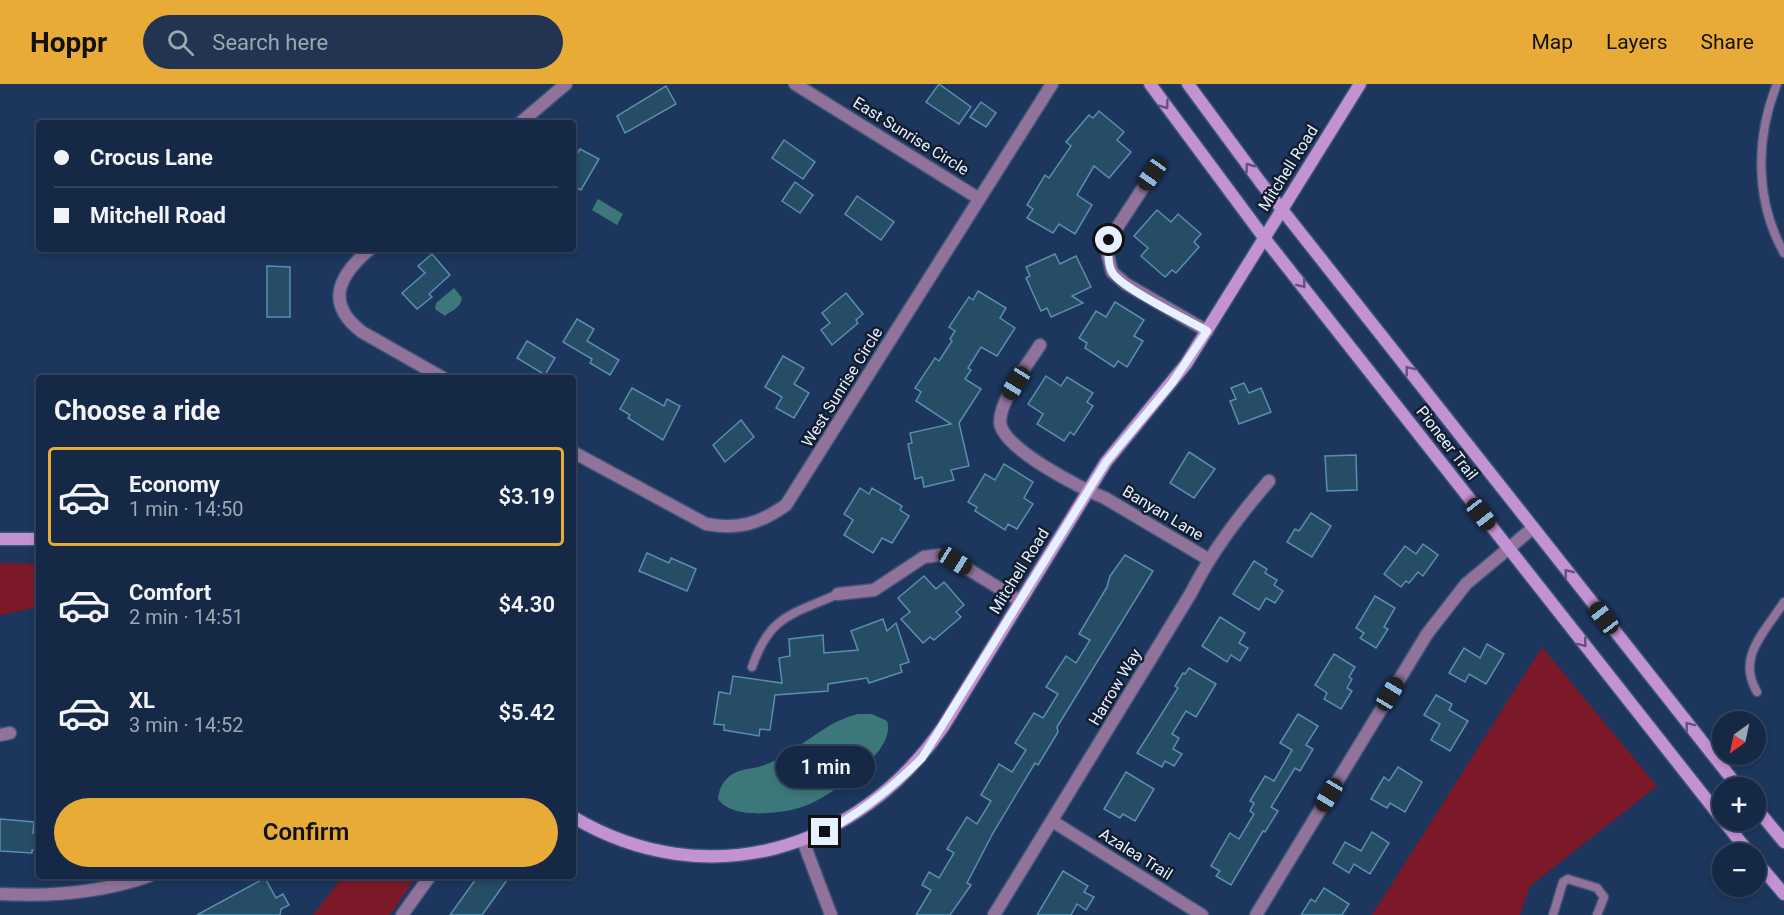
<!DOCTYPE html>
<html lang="en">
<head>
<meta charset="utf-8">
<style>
  body { margin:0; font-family:Roboto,sans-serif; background:#223451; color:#f1f3f6; height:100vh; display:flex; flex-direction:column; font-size:22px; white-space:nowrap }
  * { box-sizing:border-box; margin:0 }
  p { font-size:20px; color:#9da6b3 }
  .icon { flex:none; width:33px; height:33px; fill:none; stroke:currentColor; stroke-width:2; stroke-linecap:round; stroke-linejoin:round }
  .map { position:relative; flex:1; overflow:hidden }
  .side { position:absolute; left:36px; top:291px; width:540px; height:504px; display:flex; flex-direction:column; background:#152846; border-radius:6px; box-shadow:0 3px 9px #0003,0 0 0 2px #34445f }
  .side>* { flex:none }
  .hud { position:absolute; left:36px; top:36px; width:540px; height:132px; border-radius:6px; box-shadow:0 3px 9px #0003,0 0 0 2px #34445f; display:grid; align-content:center; height:132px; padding:0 18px; background:#152846 }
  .needle { width:39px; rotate:213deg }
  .fabs { position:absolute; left:1712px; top:627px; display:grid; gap:12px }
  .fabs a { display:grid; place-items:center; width:54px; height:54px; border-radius:50%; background:#152846; box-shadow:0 3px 9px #0003,0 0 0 2px #34445f; font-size:30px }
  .end { position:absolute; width:27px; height:27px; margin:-14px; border:8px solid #e6f0ff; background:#111; box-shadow:0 0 0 3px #111 }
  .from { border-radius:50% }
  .bubble { position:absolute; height:42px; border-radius:21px; background:#152846; box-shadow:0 3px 9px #0003,0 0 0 2px #34445f; font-size:20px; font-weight:600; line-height:42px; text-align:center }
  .car { position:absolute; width:18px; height:36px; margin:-18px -9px; border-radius:8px; box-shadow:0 0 4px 2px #0007; background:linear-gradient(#222 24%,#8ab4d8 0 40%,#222 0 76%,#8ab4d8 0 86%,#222 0) }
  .hud b { display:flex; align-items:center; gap:21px; height:57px; font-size:22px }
  .hud b+b { border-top:2px solid #34445f }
  .hud i { width:15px; height:15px; background:#f1f3f6 }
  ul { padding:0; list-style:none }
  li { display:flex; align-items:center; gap:18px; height:99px; margin:0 12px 9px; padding:0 6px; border:3px solid transparent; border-radius:6px }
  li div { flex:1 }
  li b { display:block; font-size:22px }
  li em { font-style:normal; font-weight:600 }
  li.on { border-color:#e9ab38 }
  li>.icon { width:54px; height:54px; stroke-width:1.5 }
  h2 { padding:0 18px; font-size:27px; line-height:72px }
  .cta { display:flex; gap:12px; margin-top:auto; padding:12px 18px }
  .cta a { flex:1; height:69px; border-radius:36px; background:#e9ab38; color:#111; font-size:24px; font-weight:600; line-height:69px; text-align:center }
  header { display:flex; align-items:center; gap:36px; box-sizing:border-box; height:84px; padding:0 30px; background:#e9ab38; color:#111 }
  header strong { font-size:28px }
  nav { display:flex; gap:33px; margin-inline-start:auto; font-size:21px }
  .search { width:420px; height:54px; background:#223451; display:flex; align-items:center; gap:15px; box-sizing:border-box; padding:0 21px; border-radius:33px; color:#9da6b3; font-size:22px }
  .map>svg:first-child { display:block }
</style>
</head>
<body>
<header>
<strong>Hoppr</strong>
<div class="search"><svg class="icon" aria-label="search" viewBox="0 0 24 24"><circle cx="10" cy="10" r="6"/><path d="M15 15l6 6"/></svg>Search here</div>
<nav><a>Map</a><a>Layers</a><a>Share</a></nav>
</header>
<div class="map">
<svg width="1784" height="831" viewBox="0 0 1784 831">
  <rect width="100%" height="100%" fill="#1c365d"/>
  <g fill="#7c1928">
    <path d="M0,479L39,480V523L0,531Z"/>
    <path d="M1542,563L1657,702L1530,802L1520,831H1372Z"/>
    <path d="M343,792H417L390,831H313Z"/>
  </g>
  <g fill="#3c787a">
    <path d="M598,115L623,130L617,141L592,126Z"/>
    <path d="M454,204L462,214C459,226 453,225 445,232L435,225L436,219Z"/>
    <path d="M858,630H872L887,637C898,667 829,713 805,722C783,730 732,736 718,715C719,705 723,697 731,691C741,684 757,685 767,680C800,667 823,638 858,630Z"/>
  </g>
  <g fill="#254d66" stroke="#5a8eb0" stroke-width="1.5">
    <path d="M939,0L971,23L959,40L926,18Z"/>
    <path d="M666,2L676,20L625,49L617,32Z"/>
    <path d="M981,18L996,29L986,43L970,33Z"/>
    <path d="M1099,27L1124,48L1117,56L1131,68L1109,94L1094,82L1077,111L1092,121L1075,150L1059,140L1053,149L1027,134L1033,125L1027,121L1045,91L1049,94L1071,62L1066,58L1089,31L1093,34Z"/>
    <path d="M784,56L815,78L803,95L772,74Z"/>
    <path d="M580,65L599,75L581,106L573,102V77Z"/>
    <path d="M795,98L813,111L800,129L782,117Z"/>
    <path d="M857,112L894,138L881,156L845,130Z"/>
    <path d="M1157,126L1171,138L1178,130L1201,150L1194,158L1199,163L1176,189L1172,186L1165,193L1141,172L1148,164L1134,152Z"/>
    <path d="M432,170L450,191L429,210L432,213L417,225L402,209L425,189L418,182Z"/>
    <path d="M1055,170L1060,180L1076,172L1091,203L1072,212L1083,219L1051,233L1047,224L1041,227L1026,194L1030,192L1026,183Z"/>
    <path d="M267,182L290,183V233H267Z"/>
    <path d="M978,207L1006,224L1000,234L1015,244L997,272L981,263L968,284L971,286L965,295L981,305L959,339L969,382L951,386L954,396L924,403L922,393L915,395L908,360L912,359L910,349L951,340L916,317L921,308L915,304L935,274L939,277L952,257L950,255L955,247L949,243L969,213L973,216Z"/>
    <path d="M846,209L863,230L856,236L858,239L832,261L821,246L830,239L822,229Z"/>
    <path d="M1115,218L1144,236L1134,252L1143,257L1127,283L1118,277L1114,283L1085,264L1087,259L1079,254L1096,227L1106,233Z"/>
    <path d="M577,235L594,245L587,257L619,276L610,291L590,279L592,275L563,258Z"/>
    <path d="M527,257L555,274L545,291L517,274Z"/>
    <path d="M783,272L804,284L794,300L809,309L794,334L776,324L782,313L765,303Z"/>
    <path d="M1046,292L1061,302L1067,293L1093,309L1087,318L1093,322L1074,351L1070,348L1064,357L1037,340L1043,330L1028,320Z"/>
    <path d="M1244,299L1249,309L1261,304L1271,328L1239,340L1230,317L1236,315L1231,304Z"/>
    <path d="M632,304L664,322L667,315L680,322L663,356L628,334L630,331L620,325Z"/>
    <path d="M741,336L754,353L725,378L713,361Z"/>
    <path d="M1189,368L1215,385L1194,414L1170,399Z"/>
    <path d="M1356,371L1357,406L1327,407L1325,372Z"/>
    <path d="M1004,380L1033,398L1024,414L1033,420L1017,445L1008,440L1005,446L975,427L977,423L968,418L985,390L995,396Z"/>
    <path d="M860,404L869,410L872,404L902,422L900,426L909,432L892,459L882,454L873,469L844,451L853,436L844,430Z"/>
    <path d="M1311,429L1331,442L1312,473L1287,458L1295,445L1299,447Z"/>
    <path d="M1423,460L1438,471L1423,492L1418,488L1409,499L1406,497L1401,503L1384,490L1405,462L1416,470Z"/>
    <path d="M647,469L669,479L671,474L696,485L687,507L639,487Z"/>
    <path d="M1125,471L1153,487L1057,643L1058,648L1038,681L1035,679L993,749L967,799L971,801L950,831H916L931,806L922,801L929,788L939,794L954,769L947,765L967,733L977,740L991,717L981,711L999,680L1012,688L1026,666L1015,659L1034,629L1043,634L1058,610L1046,603L1066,572L1076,579L1090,556L1079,550L1107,503L1110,492Z"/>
    <path d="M1254,477L1267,485L1265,489L1277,496L1274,501L1283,507L1275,519L1266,514L1259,526L1233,510Z"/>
    <path d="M924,492L936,505L944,498L964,521L956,528L961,533L934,556L930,553L923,559L901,535L910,528L898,514Z"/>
    <path d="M1375,512L1395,524L1384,543L1388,545L1376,564L1360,554L1364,549L1356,544Z"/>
    <path d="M1220,533L1245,549L1239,559L1248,564L1240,577L1231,571L1227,578L1202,562Z"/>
    <path d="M883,535L887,547L896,539L909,578L900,581L902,588L869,599L867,594L828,600V607L775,611L770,646L760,645L759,652L724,646V641L714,640L719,608L730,610L733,592L782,599L779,574L790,572L789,555L823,551L824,569L858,566L851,547Z"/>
    <path d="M1487,560L1504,570L1486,600L1469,590L1465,598L1449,589L1464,564L1480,574Z"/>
    <path d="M1334,570L1355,583L1349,593L1352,595L1347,604L1352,607L1341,625L1324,615L1327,609L1315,601Z"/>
    <path d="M1189,584L1216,600L1196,633L1186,627L1172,650L1179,654L1173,665L1182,670L1174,682L1165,677L1162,683L1137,669L1178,604L1175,602L1183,589L1185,590Z"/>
    <path d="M1436,611L1452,620L1449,626L1468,637L1450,667L1431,656L1440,640L1424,631Z"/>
    <path d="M1298,630L1318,642L1306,661L1313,665L1300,687L1295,684L1271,723L1278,727L1265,748L1263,747L1231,801L1216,792L1220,787L1211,782L1230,749L1239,755L1254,730L1250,727L1254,719L1250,717L1265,692L1274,697L1292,666L1280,659Z"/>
    <path d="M1398,683L1422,698L1405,728L1390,719L1387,724L1371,715L1384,693L1389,697Z"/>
    <path d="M1126,688L1154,705L1135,737L1123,730L1120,734L1104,725Z"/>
    <path d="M0,735L34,738L33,749L39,750V767L32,766V769L0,767Z"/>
    <path d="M1372,748L1389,759L1370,790L1354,780L1349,789L1333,779L1345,758L1361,767Z"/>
    <path d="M1063,787L1088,802L1084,808L1094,813L1086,826L1077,820L1071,831H1037Z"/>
    <path d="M478,792H510L482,831H450Z"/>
    <path d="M265,794L276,814L283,810L289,821L281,825L280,831H197Z"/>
    <path d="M1324,804L1349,820L1342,831H1301L1311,815L1315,818Z"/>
  </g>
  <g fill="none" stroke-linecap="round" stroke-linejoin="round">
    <defs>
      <g id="lane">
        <path d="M1777,0C1755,55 1755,117 1784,169"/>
        <path d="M752,583C770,531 791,531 838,510"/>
        <path d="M1757,608C1736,573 1765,548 1784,518"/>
        <path d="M1553,831L1563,798L1568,795L1597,804L1604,813L1597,831"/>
      </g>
      <g id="street">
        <path d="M795,0L978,114"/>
        <path d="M520,39L566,0"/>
        <path d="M1152,90L1109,156L1108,172L1112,188L1126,200L1207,247"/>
        <path d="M370,165C339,191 324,219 362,248L443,294"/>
        <path d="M1040,261C1028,280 1000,315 1000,338C1001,364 1082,405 1105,414L1208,475"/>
        <path d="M573,368L706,440C738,446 759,440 786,421L1052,0"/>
        <path d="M838,510L874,506L924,473L940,471L955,477L1020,517"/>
        <path d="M0,651L10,649"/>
        <path d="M1052,737L1202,831"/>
        <path d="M803,757L831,831"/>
        <path d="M0,810C52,813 100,809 149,792"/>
        <path d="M402,831L430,792"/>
        <path d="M994,831L1191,509C1212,467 1239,432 1269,397"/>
        <path d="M1256,831L1427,550L1466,500L1533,444"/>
      </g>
      <g id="secondary">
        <path d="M1150,0L1265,155L1722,735"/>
        <path d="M1188,0L1261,99L1739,704"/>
        <path d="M0,455H39"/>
        <path d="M1755,723L1784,758"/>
        <path d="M573,733C706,812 858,767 943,643L1106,378L1186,280L1360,0"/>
        <path d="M1723,736L1750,770"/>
        <path d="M1755,776L1784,810"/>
      </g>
    </defs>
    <use href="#lane" stroke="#3c5477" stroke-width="11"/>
    <use href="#street" stroke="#3c5477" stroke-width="15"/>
    <use href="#secondary" stroke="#3c5477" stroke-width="15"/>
    <use href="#lane" stroke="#91729a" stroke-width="8"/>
    <use href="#street" stroke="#91729a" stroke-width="12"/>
    <use href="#secondary" stroke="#c392d2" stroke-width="12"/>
  </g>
  <defs><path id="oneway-chevron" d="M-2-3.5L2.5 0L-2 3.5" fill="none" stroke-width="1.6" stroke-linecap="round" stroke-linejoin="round" transform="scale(1.5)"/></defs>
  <g stroke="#625279">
    <use href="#oneway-chevron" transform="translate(1165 21) rotate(54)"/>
    <use href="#oneway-chevron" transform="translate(1249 83) rotate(-127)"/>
    <use href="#oneway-chevron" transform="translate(1302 200) rotate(52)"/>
    <use href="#oneway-chevron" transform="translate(1409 286) rotate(-128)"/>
    <use href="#oneway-chevron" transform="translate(1568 489) rotate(-128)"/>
    <use href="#oneway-chevron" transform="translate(1583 559) rotate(52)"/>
    <use href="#oneway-chevron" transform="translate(1689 642) rotate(-128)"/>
  </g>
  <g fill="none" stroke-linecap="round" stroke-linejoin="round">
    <path stroke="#e6f0ff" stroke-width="8" d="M825,748C862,728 892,704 922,674L1106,378L1172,299L1207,247C1188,236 1121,204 1112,188C1107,179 1108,166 1109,156"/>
  </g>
  <g text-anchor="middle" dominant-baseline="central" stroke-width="5" stroke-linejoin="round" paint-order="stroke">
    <g font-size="16" fill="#e6f0ff" stroke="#121e30">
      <text transform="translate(911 52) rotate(32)">East Sunrise Circle</text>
      <text transform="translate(1288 84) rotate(-58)">Mitchell Road</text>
      <text transform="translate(842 303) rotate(-58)">West Sunrise Circle</text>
      <text transform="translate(1447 359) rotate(52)">Pioneer Trail</text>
      <text transform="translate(1163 429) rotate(31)">Banyan Lane</text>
      <text transform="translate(1019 487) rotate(-58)">Mitchell Road</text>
      <text transform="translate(1115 603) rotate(-59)">Harrow Way</text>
      <text transform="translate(1136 770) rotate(32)">Azalea Trail</text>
    </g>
  </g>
</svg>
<div class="fabs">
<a><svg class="needle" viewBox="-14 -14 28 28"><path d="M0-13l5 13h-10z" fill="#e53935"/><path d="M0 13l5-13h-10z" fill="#9da6b3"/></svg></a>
<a>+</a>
<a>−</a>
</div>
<i class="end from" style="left:1109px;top:156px"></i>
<i class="end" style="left:825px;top:748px"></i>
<div class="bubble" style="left:776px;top:662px;width:99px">1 min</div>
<i class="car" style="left:1152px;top:90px;rotate:215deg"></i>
<i class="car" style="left:1016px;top:299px;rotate:212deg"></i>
<i class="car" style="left:1481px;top:430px;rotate:142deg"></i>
<i class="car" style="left:955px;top:477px;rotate:122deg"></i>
<i class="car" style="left:1604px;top:534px;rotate:322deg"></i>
<i class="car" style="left:1390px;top:610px;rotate:31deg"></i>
<i class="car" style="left:1329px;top:711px;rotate:211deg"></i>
<div class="hud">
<b><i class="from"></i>Crocus Lane</b>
<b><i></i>Mitchell Road</b>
</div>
<section class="side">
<h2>Choose a ride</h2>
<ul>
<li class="on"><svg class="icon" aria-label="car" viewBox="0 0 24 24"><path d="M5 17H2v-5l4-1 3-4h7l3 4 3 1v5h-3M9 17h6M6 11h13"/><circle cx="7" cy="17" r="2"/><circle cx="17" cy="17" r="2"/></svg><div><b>Economy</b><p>1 min · 14:50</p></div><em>$3.19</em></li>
<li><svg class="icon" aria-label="car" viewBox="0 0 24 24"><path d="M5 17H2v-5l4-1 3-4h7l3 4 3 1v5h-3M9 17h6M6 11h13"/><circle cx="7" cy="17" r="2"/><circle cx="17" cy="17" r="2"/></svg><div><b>Comfort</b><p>2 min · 14:51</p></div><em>$4.30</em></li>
<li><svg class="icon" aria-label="car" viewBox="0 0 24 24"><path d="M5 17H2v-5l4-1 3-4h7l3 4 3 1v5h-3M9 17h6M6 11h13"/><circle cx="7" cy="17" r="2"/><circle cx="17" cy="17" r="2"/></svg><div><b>XL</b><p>3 min · 14:52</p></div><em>$5.42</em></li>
</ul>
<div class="cta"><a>Confirm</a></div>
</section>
</div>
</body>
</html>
